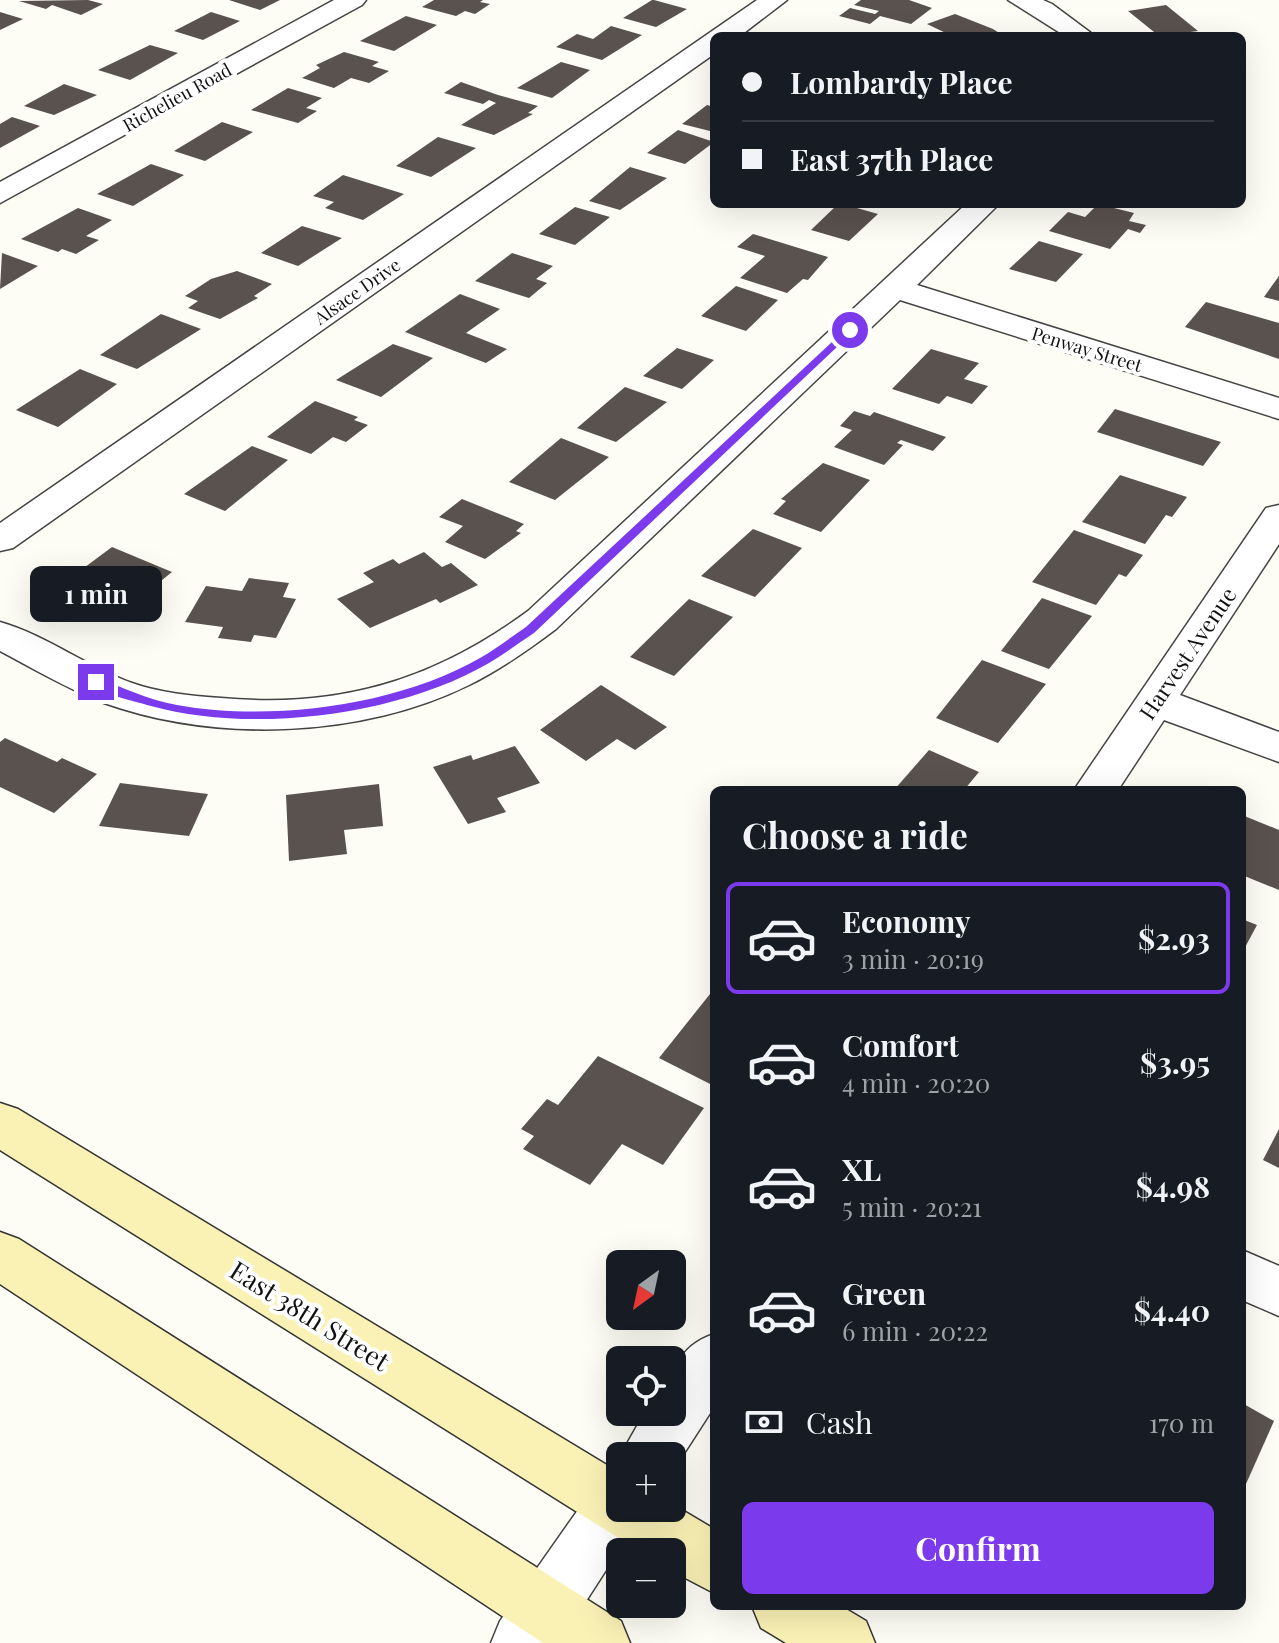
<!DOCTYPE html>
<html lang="en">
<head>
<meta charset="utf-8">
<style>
  body { margin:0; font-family:"Playfair Display",serif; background:#242831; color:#f1f3f6; height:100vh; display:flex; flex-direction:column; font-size:30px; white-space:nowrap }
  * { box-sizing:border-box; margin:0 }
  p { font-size:26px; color:#9ea1a6 }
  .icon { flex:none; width:44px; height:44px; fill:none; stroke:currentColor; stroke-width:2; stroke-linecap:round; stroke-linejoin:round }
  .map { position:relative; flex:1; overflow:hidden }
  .details { position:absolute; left:710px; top:786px; width:536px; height:824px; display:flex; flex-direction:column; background:#171b24; border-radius:12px; box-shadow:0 8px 32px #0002 }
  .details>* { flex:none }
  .banner { position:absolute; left:710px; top:32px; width:536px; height:176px; border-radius:12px; box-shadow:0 8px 32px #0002; display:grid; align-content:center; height:176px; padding:0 32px; background:#171b24 }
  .needle { width:52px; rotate:213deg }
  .tools { position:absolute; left:606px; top:1250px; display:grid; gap:16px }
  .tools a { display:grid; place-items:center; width:80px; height:80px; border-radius:12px; background:#171b24; box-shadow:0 8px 32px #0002; font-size:40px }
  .end { position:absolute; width:36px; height:36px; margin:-18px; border:10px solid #7c3aed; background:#fff; box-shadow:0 0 0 4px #fff }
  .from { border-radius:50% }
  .bubble { position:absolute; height:56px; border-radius:12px; background:#171b24; box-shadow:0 8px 32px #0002; font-size:26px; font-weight:700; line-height:56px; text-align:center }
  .banner b { display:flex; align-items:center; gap:28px; height:76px; font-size:30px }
  .banner b+b { border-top:2px solid #363941 }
  .banner i { width:20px; height:20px; background:#f1f3f6 }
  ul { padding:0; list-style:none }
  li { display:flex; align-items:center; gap:24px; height:112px; margin:0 16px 12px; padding:0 16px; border:4px solid transparent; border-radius:12px }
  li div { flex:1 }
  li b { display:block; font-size:30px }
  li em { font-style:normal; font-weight:700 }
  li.on { border-color:#7c3aed }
  li>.icon { width:72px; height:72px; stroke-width:1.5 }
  h2 { padding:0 32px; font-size:36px; line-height:96px }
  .pay { display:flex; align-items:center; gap:20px; height:88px; padding:0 32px; font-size:30px }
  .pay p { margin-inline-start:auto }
  .primary-button { display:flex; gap:16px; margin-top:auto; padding:16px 32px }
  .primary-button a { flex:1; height:92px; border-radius:12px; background:#7c3aed; color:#fff; font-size:32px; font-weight:700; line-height:92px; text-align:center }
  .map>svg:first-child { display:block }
</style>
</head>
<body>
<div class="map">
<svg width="1279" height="1643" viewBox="0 0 1279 1643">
  <rect width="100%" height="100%" fill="#fefdf5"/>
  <g fill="#59524e">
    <path d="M88,0L103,4L81,15L52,5L46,9L19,1Z"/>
    <path d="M229,0H280L260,10Z"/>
    <path d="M434,0H483L480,2L490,4L475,14L465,11L456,16L422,7Z"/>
    <path d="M652,0H654L687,9L656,27L623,18Z"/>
    <path d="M861,0H909L932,8L911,24L880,16L870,24L839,16L850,8L875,14L879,11L854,5Z"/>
    <path d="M1166,5L1198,31L1159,36L1128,11Z"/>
    <path d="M0,12L23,19L0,30Z"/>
    <path d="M211,12L240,21L203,40L174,31Z"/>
    <path d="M955,14L993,29L1004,36H952L927,24Z"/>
    <path d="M406,16L437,25L394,51L360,41Z"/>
    <path d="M611,26L642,35L602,60L556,47L577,34L593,39Z"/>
    <path d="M150,45L178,53L130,80L98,70Z"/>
    <path d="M344,52L379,62L372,66L389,71L369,83L351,78L334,88L302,78L320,68L316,65Z"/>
    <path d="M561,62L590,70L552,98L517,88Z"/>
    <path d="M461,82L498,95L538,106L528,113L533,114L494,135L461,125L496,103L489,100L483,104L444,93Z"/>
    <path d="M64,84L97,95L54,115L24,106Z"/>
    <path d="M288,88L322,98L306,108L317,111L298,123L251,110Z"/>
    <path d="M707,105L714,107V132L682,124Z"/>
    <path d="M12,117L40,126L0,148V124Z"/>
    <path d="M222,122L253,132L205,161L174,151Z"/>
    <path d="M678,130L714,142L685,164L647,153Z"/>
    <path d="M438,137L476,148L431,177L396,166Z"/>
    <path d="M151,164L184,175L133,206L97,194Z"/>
    <path d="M630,167L667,178L620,210L589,201Z"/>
    <path d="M343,175L404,194L363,220L325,208L334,202L313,196Z"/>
    <path d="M838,204H843L878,214L849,241L811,230Z"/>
    <path d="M1098,204L1134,213L1129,221L1146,225L1140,233L1128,229L1110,249L1049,231L1068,212L1085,217Z"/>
    <path d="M575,207L610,217L575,245L539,234Z"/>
    <path d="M78,208L112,220L86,236L99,240L76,254L62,249L58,252L21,239Z"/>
    <path d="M302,226L342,238L298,266L261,253Z"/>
    <path d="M753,234L828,257L808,280L803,279L787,293L740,278L765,256L737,247Z"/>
    <path d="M1039,241L1083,254L1056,282L1009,269Z"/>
    <path d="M2,253L38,266L0,289Z"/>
    <path d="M512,253L553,266L536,279L547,283L529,298L475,281Z"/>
    <path d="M237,271L272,284L254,296L258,298L220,319L188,308L198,301L185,296L211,279Z"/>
    <path d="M1279,276V301L1264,297Z"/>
    <path d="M736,286L778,300L746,331L701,316Z"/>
    <path d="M460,294L500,309L466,333L507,349L486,363L405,332Z"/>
    <path d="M1206,302L1279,323V359L1185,327Z"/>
    <path d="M161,314L201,329L137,369L100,355Z"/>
    <path d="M393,344L433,358L381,397L336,380Z"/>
    <path d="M677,348L714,360L682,389L643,376Z"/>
    <path d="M931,349L979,363L964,379L988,386L972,404L947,396L939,404L892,389Z"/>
    <path d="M80,369L117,384L58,427L16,410Z"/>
    <path d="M625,387L667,402L616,442L577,428Z"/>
    <path d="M315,401L358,417L354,420L368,425L346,442L333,437L311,454L267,437Z"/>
    <path d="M1115,409L1221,442L1203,466L1097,432Z"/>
    <path d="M854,411L870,416L874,412L946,437L933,451L901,440L897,443L903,445L884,465L834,447L852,430L840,426Z"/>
    <path d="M561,438L609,457L555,500L509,482Z"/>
    <path d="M252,446L288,460L225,511L184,494Z"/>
    <path d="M823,463L870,480L821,532L773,514L786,501L781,499Z"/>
    <path d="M1120,475L1187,497L1172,517L1166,515L1145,544L1082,522Z"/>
    <path d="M462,499L524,524L516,531L521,533L485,559L445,542L463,526L439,517Z"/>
    <path d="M753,529L802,548L755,597L701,576Z"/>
    <path d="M1074,530L1143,555L1126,577L1119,574L1096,605L1032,582Z"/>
    <path d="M112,547L172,572L130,606L73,576Z"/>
    <path d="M424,552L442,567L451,563L478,585L440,603L436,599L370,628L337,599L374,582L363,573L393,559L399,564Z"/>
    <path d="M249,578L289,583L283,597L296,599L276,638L254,635L251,642L218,638L223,627L185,622L206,586L242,591Z"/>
    <path d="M1042,598L1092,616L1049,669L1001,651Z"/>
    <path d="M689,599L733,617L674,676L630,657Z"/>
    <path d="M982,660L1046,684L998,743L936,718Z"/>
    <path d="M601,685L667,727L635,750L617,739L586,761L540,730Z"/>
    <path d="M5,738L57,762L62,758L97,774L54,813L0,787V742Z"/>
    <path d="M515,746L540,783L497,798L506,812L468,824L433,767L471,755L473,760Z"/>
    <path d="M929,750L979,772L964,790H894Z"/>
    <path d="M120,783L208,794L189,836L99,826Z"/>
    <path d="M379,784L383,826L344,830L347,854L289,861L286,795Z"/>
    <path d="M1242,815L1279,830V890L1242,875Z"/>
    <path d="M1242,919L1257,925L1242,953Z"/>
    <path d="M714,989V1086L659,1058Z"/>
    <path d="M598,1056L704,1108L663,1165L622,1144L590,1185L523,1149L534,1136L521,1129L547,1099L558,1105Z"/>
    <path d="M1279,1129V1168L1263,1160Z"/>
    <path d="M1242,1403L1274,1421L1242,1493Z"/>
  </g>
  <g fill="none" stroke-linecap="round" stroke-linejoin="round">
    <defs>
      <g id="street">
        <path d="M334,0H366L362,5L0,203V182Z"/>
        <path d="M757,0H787L740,36H714V54L13,548L0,551V523Z"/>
        <path d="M1008,0H1043L1052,4L1095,36H1065Z"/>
        <path d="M966,204H999L917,285L1279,398V419L900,300L556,629C528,650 500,670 469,685C361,738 217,743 104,703C68,689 34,669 0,651V622C46,635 87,667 132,683C160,693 192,696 221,698C339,709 434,680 528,611Z"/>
        <path d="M1279,505V544L1180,695L1279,732V762L1164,720L1118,790H1074L1266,508Z"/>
        <path d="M1242,1250L1279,1266V1316L1242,1300Z"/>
        <path d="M714,1334V1407L672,1472V1456H620L645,1412H672C672,1374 674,1348 714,1334Z"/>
        <path d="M620,1472V1508H646L559,1643H491L500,1621L599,1480Z"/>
      </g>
      <g id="secondary">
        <path d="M0,1103L18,1109L620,1473V1508H672V1504L714,1529V1593L672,1571V1552H641L0,1150Z"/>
        <path d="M0,1232L19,1239L621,1621L630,1643H543L0,1284Z"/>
        <path d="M752,1606H841L866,1621L875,1643H786L761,1628Z"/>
      </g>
    </defs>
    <use href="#street" stroke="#444" stroke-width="3"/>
    <use href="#secondary" stroke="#333" stroke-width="3"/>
    <use href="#street" fill="#fff" fill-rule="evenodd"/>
    <use href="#secondary" fill="#faf2b5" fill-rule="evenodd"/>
  </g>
  <path fill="#7c3aed" d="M847,328L855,330L534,633C519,643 504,654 489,663C398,716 251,734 151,706C131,700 105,696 90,682L96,678C123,687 148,700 177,705C271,722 396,706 480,658C496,649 511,637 526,627Z"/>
  <g text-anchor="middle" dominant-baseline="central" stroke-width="8" stroke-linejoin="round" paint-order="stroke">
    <g font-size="18" fill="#111" stroke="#fff">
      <text transform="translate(177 97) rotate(-29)">Richelieu Road</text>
      <text transform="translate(357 291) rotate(-35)">Alsace Drive</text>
      <text transform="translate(1087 349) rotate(17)">Penway Street</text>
    </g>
    <g font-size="22" fill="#111" stroke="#fff">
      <text transform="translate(1187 653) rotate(-56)">Harvest Avenue</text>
    </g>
    <g font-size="26" fill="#111" stroke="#fff">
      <text transform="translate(310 1315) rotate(32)">East 38th Street</text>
    </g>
  </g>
</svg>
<div class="tools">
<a><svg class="needle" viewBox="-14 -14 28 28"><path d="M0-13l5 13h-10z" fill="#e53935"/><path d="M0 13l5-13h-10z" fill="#9ea1a6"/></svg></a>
<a><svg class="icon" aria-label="locate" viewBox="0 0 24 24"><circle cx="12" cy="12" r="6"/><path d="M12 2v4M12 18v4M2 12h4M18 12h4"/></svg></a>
<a>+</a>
<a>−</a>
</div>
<i class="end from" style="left:850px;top:330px"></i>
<i class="end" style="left:96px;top:682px"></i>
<div class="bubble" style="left:30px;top:566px;width:132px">1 min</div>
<div class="banner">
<b><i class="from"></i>Lombardy Place</b>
<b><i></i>East 37th Place</b>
</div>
<section class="details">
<h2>Choose a ride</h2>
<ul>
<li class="on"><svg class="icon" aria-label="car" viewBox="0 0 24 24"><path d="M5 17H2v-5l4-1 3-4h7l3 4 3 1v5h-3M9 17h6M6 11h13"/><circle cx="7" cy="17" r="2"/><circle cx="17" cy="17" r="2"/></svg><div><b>Economy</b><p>3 min · 20:19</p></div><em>$2.93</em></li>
<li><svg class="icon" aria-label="car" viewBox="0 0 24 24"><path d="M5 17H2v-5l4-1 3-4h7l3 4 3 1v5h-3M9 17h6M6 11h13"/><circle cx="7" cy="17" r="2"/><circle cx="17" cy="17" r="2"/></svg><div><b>Comfort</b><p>4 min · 20:20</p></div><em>$3.95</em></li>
<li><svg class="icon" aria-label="car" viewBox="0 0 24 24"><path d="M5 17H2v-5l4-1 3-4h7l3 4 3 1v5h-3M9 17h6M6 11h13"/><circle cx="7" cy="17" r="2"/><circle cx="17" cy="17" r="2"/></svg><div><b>XL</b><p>5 min · 20:21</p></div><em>$4.98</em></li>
<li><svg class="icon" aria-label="car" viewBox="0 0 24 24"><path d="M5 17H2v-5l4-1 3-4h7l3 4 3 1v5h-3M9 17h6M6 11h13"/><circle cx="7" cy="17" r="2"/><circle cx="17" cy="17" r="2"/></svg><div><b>Green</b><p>6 min · 20:22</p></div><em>$4.40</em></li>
</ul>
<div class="pay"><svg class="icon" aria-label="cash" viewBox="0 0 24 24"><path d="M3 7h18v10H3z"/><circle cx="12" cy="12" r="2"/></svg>Cash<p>170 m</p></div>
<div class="primary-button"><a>Confirm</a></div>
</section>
</div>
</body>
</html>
